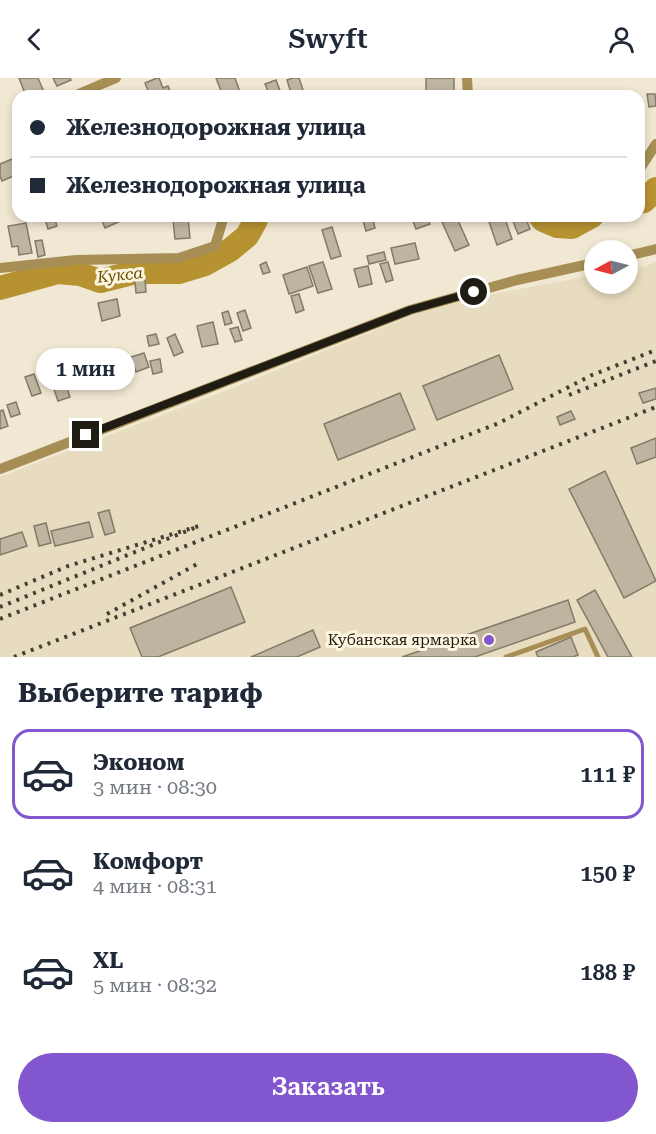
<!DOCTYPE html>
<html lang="ru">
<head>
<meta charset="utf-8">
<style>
  body { margin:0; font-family:"Roboto Serif",serif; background:#f6f6f7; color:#1f2937; height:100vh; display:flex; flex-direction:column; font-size:22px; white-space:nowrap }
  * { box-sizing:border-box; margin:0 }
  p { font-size:20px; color:#747a83 }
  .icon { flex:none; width:33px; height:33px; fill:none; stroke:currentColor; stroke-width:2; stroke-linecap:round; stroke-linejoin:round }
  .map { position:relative; height:579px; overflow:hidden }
  .details { display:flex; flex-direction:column; background:#fff; flex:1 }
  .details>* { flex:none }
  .banner { position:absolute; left:12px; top:12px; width:633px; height:132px; border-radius:18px; box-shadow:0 3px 9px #0003; display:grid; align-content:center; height:132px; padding:0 18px; background:#fff }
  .needle { width:39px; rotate:263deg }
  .buttons { position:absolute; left:584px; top:162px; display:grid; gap:12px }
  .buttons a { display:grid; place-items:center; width:54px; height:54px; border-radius:50%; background:#fff; box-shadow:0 3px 9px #0003; font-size:30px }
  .end { position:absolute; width:27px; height:27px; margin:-14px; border:8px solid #1f1c14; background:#fff; box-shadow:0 0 0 3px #fff }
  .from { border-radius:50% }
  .bubble { position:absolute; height:42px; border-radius:21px; background:#fff; box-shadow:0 3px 9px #0003; font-size:20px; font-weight:600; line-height:42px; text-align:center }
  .banner b { display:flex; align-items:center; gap:21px; height:57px; font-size:22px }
  .banner b+b { border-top:2px solid #e0e1e3 }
  .banner i { width:15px; height:15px; background:#1f2937 }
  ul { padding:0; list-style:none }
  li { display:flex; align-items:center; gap:18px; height:90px; margin:0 12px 9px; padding:0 6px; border:3px solid transparent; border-radius:18px }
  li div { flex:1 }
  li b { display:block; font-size:22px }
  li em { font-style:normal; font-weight:600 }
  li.active { border-color:#8256cf }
  li>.icon { width:54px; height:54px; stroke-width:1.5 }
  h2 { padding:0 18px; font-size:27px; line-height:72px }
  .cta { display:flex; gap:12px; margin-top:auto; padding:12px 18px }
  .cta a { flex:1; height:69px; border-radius:36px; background:#8256cf; color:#fff; font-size:24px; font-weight:600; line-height:69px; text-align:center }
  header { display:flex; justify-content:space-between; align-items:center; height:78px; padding:0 18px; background:#fff; font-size:27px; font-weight:600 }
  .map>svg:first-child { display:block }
</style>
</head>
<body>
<header><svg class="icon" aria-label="back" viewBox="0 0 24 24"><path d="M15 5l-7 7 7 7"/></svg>Swyft<svg class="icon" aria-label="person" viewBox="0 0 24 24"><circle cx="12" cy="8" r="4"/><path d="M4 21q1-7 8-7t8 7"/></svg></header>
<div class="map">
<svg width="656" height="579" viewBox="0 0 656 579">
  <rect width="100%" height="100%" fill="#f1e8d3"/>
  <path fill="#e8dcc0" d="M656,184V579H0V399L235,309L416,236L477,219L594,197V206H627V191L646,188Z"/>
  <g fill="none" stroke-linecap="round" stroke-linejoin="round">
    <g stroke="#b79231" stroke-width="24">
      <path d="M639,124L644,123L656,111"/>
      <path d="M540,138L543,142L557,148L572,149L592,138"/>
      <path d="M0,210L58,194L80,196L100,203L136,194H179L205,186L230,172L247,158L256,142V138"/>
    </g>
  </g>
  <g fill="#beb5a1" stroke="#827a67" stroke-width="1.5">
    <path d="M19,0H38L44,14L35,18H26Z"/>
    <path d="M53,0H70L71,2L57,8Z"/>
    <path d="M157,0H159L163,10L168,8L171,16L166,18H163L162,17L150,18L145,5Z"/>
    <path d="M216,0H235L240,14L230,18H223Z"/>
    <path d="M293,0H299L305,18H292L287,2Z"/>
    <path d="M426,0H454V14L434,15V18H426Z"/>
    <path d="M276,2L282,18H270L265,6Z"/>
    <path d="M647,16H655L656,28L649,29Z"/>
    <path d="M12,81L18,96L2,103L0,98V86Z"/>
    <path d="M44,138H54L57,148L48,151Z"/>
    <path d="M100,138H124L125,141L105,150Z"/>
    <path d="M365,138H372L375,150L366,153L362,139Z"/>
    <path d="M411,138H426L430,146L416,151Z"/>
    <path d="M456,138L469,167L455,173L442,144Z"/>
    <path d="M487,138H504L512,161L497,167Z"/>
    <path d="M511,138H525L530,151L518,156Z"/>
    <path d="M188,140L190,160L175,161L173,142Z"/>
    <path d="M26,145L32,175L19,177L18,168L12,169L8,148Z"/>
    <path d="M332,149L341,178L331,181L322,152Z"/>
    <path d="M42,162L45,177L38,179L35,163Z"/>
    <path d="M415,165L419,181L395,186L391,170Z"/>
    <path d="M384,174L386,182L369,186L367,178Z"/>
    <path d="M266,184L270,194L263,196L260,187Z"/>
    <path d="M323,184L332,211L318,215L309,188Z"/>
    <path d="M388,184L393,202L386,204L380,186Z"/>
    <path d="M368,188L372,206L359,209L354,191Z"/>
    <path d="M307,189L313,208L289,216L283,197Z"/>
    <path d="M145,202L146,214L136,215L135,203Z"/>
    <path d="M299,216L304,232L296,235L291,218Z"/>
    <path d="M117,221L120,238L102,243L98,225Z"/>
    <path d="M245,232L251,250L243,253L237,235Z"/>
    <path d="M228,233L232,245L225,247L222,235Z"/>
    <path d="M213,244L218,266L202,269L197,248Z"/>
    <path d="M238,249L242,262L235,264L230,251Z"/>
    <path d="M156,256L159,266L149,268L147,258Z"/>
    <path d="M175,256L183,274L174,278L167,260Z"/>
    <path d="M70,273L78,287L67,293L59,279Z"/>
    <path d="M144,275L149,289L136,294L131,279Z"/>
    <path d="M499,277L513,311L437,342L423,308Z"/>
    <path d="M160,281L162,294L153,296L150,283Z"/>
    <path d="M102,283L110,303L95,309L87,288Z"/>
    <path d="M60,289L70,319L58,323L48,294Z"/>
    <path d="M34,296L41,315L32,318L25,299Z"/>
    <path d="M656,310V321L643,325L639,315Z"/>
    <path d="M400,315L415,351L338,382L324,346Z"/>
    <path d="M16,324L20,336L11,339L7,327Z"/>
    <path d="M3,332L8,348L0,351V333Z"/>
    <path d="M571,333L575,341L560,347L557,339Z"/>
    <path d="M656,360V379L637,386L631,370Z"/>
    <path d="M605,393L656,503L624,520L569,411Z"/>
    <path d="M109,432L115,454L105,457L98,435Z"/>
    <path d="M89,444L93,459L55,468L51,453Z"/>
    <path d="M46,445L51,465L39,468L34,448Z"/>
    <path d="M22,454L27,468L0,477V461Z"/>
    <path d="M231,509L245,544L158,579H142L130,550Z"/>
    <path d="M595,512L632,579H608L577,522Z"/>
    <path d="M568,522L575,544L475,579H402Z"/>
    <path d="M313,552L320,569L297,579H251Z"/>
    <path d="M571,559L578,577L573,579H538L536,574Z"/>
  </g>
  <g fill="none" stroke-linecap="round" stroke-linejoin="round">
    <path stroke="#a68e55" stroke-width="5" d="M506,579L585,551L598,579"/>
    <g stroke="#a68e55" stroke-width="10">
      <path d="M467,0L468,18"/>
      <path d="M74,18L116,0"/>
      <path d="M639,92L656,66"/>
      <path d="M627,178L656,171"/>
      <path d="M0,190L76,182L179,180L215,168L224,138"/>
      <path d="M0,391L410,232L517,202L594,185"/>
    </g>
    <g stroke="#433f34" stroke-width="4" stroke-dasharray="3 6" stroke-linecap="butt">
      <path d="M569,317L656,283"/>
      <path d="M0,517L68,488L199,448L0,529"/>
      <path d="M107,536L199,485"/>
      <path d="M0,541L499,345L592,297L656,272"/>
      <path d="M14,579L656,329"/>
    </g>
  </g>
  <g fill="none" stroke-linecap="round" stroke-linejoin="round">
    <path stroke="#1f1c14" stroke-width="8" d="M86,357L410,232L474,214"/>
  </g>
  <circle fill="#8256cf" stroke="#fef5e0" stroke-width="2" cx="489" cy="562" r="6"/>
  <g text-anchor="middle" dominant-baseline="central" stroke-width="6" stroke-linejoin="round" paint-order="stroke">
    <g font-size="15" fill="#1f1c14" stroke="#fef5e0" text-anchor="end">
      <text x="477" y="562">Кубанская ярмарка</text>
    </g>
    <g font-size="16" font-style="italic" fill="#674e00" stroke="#fef5e0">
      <text transform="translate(120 197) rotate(-6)">Кукса</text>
    </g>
  </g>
</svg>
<div class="buttons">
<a><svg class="needle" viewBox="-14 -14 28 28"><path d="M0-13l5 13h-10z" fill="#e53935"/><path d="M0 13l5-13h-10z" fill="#747a83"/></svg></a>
</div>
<i class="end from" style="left:474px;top:214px"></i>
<i class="end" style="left:86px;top:357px"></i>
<div class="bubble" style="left:36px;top:270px;width:99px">1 мин</div>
<div class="banner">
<b><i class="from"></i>Железнодорожная улица</b>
<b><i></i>Железнодорожная улица</b>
</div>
</div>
<section class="details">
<h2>Выберите тариф</h2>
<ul>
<li class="active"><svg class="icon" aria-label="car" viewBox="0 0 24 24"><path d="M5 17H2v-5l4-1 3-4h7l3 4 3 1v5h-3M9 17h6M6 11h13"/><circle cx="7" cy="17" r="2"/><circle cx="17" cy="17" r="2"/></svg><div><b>Эконом</b><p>3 мин · 08:30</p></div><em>111 ₽</em></li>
<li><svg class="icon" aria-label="car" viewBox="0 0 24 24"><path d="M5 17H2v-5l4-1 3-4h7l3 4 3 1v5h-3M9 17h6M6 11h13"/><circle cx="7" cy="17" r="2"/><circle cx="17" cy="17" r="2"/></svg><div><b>Комфорт</b><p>4 мин · 08:31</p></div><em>150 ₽</em></li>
<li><svg class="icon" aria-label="car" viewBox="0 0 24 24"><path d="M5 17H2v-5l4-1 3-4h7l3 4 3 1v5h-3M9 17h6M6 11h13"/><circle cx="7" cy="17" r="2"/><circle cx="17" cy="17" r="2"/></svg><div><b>XL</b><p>5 мин · 08:32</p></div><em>188 ₽</em></li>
</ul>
<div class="cta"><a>Заказать</a></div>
</section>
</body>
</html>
